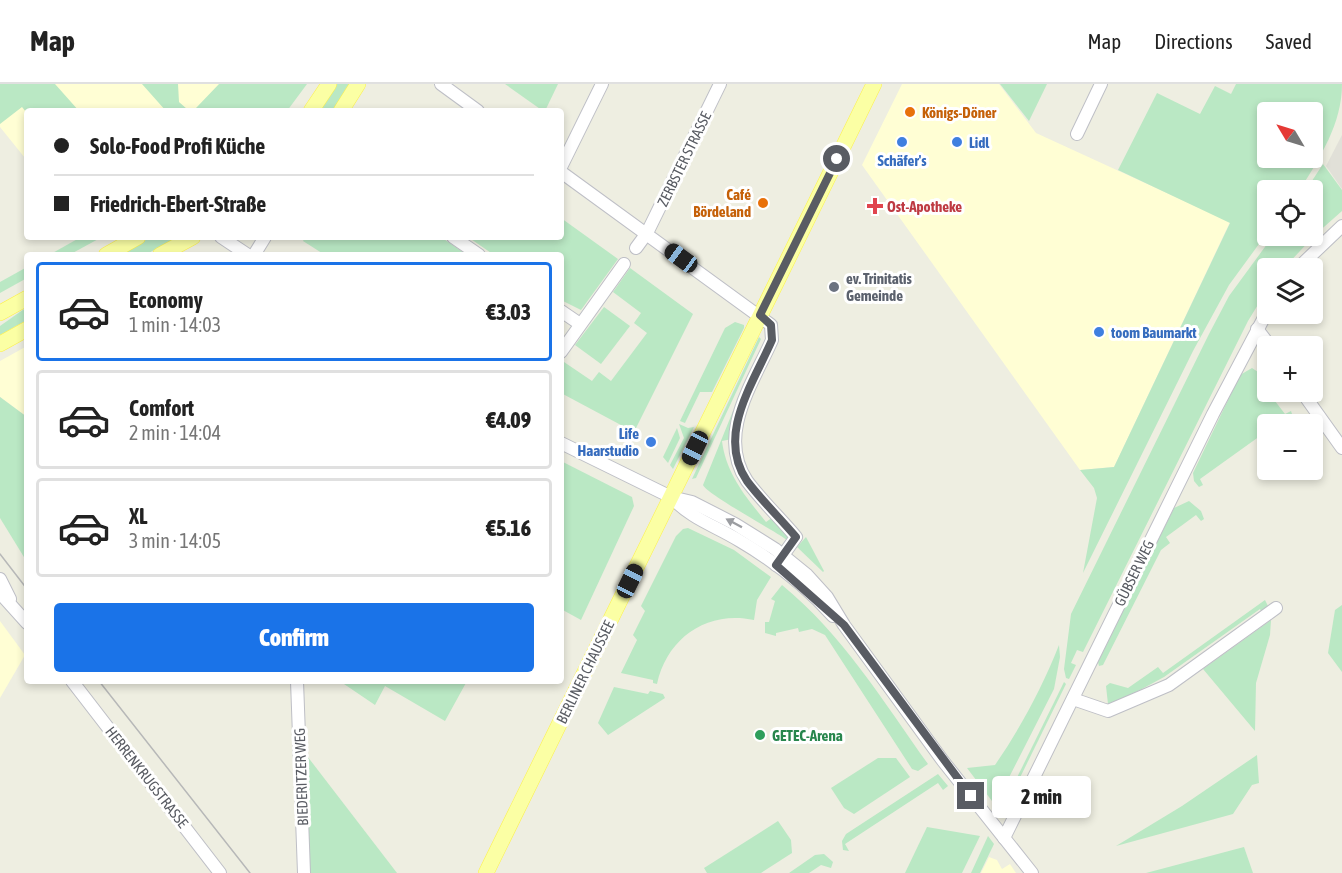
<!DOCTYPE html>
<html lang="en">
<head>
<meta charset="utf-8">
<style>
  body { margin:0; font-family:"Asap Condensed",sans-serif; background:#f6f6f6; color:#222; height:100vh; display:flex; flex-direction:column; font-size:22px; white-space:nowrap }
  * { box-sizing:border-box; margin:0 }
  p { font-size:20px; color:#767676 }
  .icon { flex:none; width:33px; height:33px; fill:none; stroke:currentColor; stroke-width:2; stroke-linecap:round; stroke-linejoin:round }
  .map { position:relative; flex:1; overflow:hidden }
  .sheet { position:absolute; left:24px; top:168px; width:540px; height:432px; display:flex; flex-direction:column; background:#fff; border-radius:6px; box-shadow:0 3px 9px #0003 }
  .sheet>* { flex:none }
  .banner { position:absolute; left:24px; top:24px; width:540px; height:132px; border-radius:6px; box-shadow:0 3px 9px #0003; display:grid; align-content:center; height:132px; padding:0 30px; background:#fff }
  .needle { width:39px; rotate:308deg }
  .fabs { position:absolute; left:1257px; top:18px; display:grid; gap:12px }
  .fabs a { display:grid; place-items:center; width:66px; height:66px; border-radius:6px; background:#fff; box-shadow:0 3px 9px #0003; font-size:30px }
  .end { position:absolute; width:27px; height:27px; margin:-14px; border:8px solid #595c63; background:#fff; box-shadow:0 0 0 3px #fff }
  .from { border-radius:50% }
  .bubble { position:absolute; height:42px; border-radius:6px; background:#fff; box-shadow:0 3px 9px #0003; font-size:20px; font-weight:800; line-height:42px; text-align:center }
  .car { position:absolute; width:18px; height:36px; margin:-18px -9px; border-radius:8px; box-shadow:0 0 4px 2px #0007; background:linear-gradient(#222 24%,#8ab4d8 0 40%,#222 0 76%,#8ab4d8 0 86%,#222 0) }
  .banner b { display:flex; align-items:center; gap:21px; height:57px; font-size:22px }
  .banner b+b { border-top:2px solid #e0e0e0 }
  .banner i { width:15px; height:15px; background:#222 }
  ul { padding:10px 0 0; list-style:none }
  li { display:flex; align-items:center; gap:18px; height:99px; margin:0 12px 9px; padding:0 18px; border:3px solid #e0e0e0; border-radius:6px }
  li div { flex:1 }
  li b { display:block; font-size:22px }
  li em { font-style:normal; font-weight:800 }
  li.selected { border-color:#1a73e8 }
  li>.icon { width:54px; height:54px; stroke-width:1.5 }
  .button { display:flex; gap:12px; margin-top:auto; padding:12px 30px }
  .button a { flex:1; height:69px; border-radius:6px; background:#1a73e8; color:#fff; font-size:24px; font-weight:800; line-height:69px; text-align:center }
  header { display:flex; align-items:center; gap:36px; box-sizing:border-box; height:84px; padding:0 30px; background:#fff; border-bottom:2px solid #e0e0e0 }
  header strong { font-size:28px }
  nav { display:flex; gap:33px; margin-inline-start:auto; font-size:21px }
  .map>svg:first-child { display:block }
</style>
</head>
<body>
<header>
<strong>Map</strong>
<nav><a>Map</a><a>Directions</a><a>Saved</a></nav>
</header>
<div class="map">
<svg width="1342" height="789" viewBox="0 0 1342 789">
  <rect width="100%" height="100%" fill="#eeeee1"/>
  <g fill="#fffed4">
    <path d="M0,0H301L275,27H27L25,74L0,43Z"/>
    <path d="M902,0H999L1036,49L1230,138L1114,383L1080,386L862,81Z"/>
    <path d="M27,262V333L0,313V277Z"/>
    <path d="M0,537L25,571L0,614Z"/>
    <path d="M989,773L997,776L1002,785L1010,780L1016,789H981Z"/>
  </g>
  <path fill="#e1e0d8" d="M1342,51V105L1326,82Z"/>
  <g fill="#bae8c4" fill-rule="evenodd">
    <path d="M0,0H55L79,27H27V29L22,23L0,40Z"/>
    <path d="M142,0H178L179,18L187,25L196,24L219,0H307L287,27H166Z"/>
    <path d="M336,0H351L334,27H318Z"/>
    <path d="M505,0H558L545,27H543Z"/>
    <path d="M1000,0H1047L1029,37Z"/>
    <path d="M1236,0H1342C1342,40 1320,73 1300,106H1268L1267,149L1229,201L1193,267L1083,489L1097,414L1094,404L1080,386L1114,383L1230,139L1118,86L1157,9L1200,30L1215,2L1231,10ZM1268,28H1312V74H1268Z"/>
    <path d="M1323,80L1342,106V127L1316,150L1284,184H1268L1267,206L1248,237L1083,568L1077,566L1071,579L1076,581L1069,595L1066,594L1064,585L1071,530L1209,250L1229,212L1273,152H1312V106H1306Z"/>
    <path d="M561,134L618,175L581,226L561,216V171H494L468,153H561Z"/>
    <path d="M81,153H102L69,171H49Z"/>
    <path d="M151,153H178L145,171H119Z"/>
    <path d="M305,153H441L467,171H325L303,157Z"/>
    <path d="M27,183V194L0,209V198Z"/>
    <path d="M630,184L693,230L634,348L561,309V283L564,278L592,297L599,288L611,297L647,249L634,239L641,229L613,208Z"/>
    <path d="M27,223V236L0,251V242Z"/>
    <path d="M604,223L630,242L601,280L575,261Z"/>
    <path d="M735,238L744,241V244L712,308H700L685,339L680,337L725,244Z"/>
    <path d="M759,253L761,255L696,394L692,395Z"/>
    <path d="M1252,284L1267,294L1268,308L1285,330L1291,327L1294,336L1292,338L1288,333L1277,340H1268L1267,347L1200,395L1203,401L1199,403L1194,397L1193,389L1240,291Z"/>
    <path d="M0,313L27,333V478L0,434Z"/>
    <path d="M733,327L737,329L732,355L722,357C726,390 746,413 766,438L773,433L788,450L787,456C772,445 708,411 703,401Z"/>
    <path d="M679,340L688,344L694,343L673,385L670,381L684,354Z"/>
    <path d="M677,344L680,354L668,379L663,373Z"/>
    <path d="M561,377L632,413L634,422L581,536L561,525Z"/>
    <path d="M1189,417L1201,427L1204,435L1201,437L1196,431L1166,453L1170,459L1161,466L1103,581L1099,582L1098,578L1174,424Z"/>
    <path d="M688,444L734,466L771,493L757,516L754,536C707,526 667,554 657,600L653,599V596L621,589L637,556L633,551L645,527L641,522L676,452L683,445Z"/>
    <path d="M806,453L824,487L823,488L797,463Z"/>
    <path d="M782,501C842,550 883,617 928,680L918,687L912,685L825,551L812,545L799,548L798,544L776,549V552L765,549V538H769L775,517L771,515Z"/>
    <path d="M1265,516L1268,522L1261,527L1260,525L1164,593L1116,619L1117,623L1108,620L1106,602L1110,599L1128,604L1158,583L1163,589Z"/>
    <path d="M1342,521V588L1328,569L1335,526Z"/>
    <path d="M1271,536L1270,551L1256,599L1255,647L1203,585Z"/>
    <path d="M1059,561L1060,573L1054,605L995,721L967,684L995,681C1021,643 1042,604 1059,561Z"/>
    <path d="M343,597H467L445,637L385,602L375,621L344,600Z"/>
    <path d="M1064,598L1066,600L1008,718L1003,722Z"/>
    <path d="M614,603L648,610L650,607L663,610L665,614L608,651L598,639Z"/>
    <path d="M304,668L397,789H310Z"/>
    <path d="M1257,671L1259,699L1252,701L1233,730L1116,762L1182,722Z"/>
    <path d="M878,674H896L910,693L854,730L844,724L831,704Z"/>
    <path d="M938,690L948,702L943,706L938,699L845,760L849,767L843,766L842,757L846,750Z"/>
    <path d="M778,737L791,756L792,769L761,789H707L704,784Z"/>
    <path d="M927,743L980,752L962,789H905Z"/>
    <path d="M988,752L994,760L980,789H971Z"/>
    <path d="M1244,763L1253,789H1146Z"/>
    <path d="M824,770L833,778L831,784L821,781L809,789H789L815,771Z"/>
  </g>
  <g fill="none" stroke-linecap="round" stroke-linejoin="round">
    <defs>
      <g id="minor">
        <path d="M441,0L478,27"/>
        <path d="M1077,50L1101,0"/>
        <path d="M561,83L602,0"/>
        <path d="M561,88L771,241L772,256C753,299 716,351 747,397C762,417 780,434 796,453L776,481"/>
        <path d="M221,153L248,171"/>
        <path d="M453,153L479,171"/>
        <path d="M636,164L647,149L720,0"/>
        <path d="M254,171L265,153"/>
        <path d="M1298,184L1342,142"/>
        <path d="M561,227L580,240"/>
        <path d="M1257,245L1270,262"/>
        <path d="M561,268L624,180"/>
        <path d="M1302,308L1342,364"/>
        <path d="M561,359L671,413L692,418L735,440L775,465L807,491L827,513L844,541L943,677L1032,789"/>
        <path d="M671,413C693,436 714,441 740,457C774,477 807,503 833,532"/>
        <path d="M0,495L10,515"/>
        <path d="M0,509L27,539"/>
        <path d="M72,597L220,789"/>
        <path d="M297,597L304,789"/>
        <path d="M1073,615L1108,627L1169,601L1276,524"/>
        <path d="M1004,754L1213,330L1268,226"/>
      </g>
      <g id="major">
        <path d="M311,27L329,0"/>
        <path d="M341,27L358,0"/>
        <path d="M106,171L138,153"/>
        <path d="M160,171L193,153"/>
        <path d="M0,229L27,214"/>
        <path d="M0,260L27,245"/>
        <path d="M486,789L874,0"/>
      </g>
    </defs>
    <use href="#minor" stroke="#bebfc6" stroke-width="14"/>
    <use href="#major" stroke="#fdf14a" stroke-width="16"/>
    <use href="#minor" stroke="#fff" stroke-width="12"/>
    <use href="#major" stroke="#fbffa4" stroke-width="15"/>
    <g stroke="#b7b8b8" stroke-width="1.5">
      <path d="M0,470L27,505"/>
      <path d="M99,597L250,789"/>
    </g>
  </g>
  <defs><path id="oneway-solid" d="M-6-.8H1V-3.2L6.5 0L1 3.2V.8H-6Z" transform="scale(1.5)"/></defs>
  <use fill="#9b9da1" href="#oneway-solid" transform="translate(734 439) rotate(-152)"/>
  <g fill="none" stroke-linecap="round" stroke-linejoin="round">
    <path stroke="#595c63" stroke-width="8" d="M837,75L760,231L771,241L772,256C753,300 716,351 747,397C762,417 780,434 796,453L776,481L844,541L971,712"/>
  </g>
  <g fill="#e8710a" stroke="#fff" stroke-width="2">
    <circle cx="910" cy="28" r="6"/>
    <circle cx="763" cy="119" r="6"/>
  </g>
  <g fill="#3f7fe0" stroke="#fff" stroke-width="2">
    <circle cx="902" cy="58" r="6"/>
    <circle cx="957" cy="58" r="6"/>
    <circle cx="1099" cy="248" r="6"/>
    <circle cx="651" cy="358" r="6"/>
  </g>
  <path fill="#e0444e" stroke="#fff" stroke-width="2" d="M872 113h6v6h6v6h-6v6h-6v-6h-6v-6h6z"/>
  <circle fill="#6b7280" stroke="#fff" stroke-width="2" cx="834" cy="203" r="6"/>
  <circle fill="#2e9e5b" stroke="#fff" stroke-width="2" cx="760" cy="651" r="6"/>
  <g text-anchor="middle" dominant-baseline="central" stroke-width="6" stroke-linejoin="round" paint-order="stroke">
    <g font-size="15" font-weight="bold" fill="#c56008" stroke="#fff" text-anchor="start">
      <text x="922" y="28">Königs-Döner</text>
      <text x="751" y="110" text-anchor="end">Café<tspan x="751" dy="17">Bördeland</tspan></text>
    </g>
    <g font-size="15" font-weight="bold" fill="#366cbe" stroke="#fff" text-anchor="start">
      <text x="969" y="58">Lidl</text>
      <text x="902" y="76" text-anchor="middle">Schäfer's</text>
      <text x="1111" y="248">toom Baumarkt</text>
      <text x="639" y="349" text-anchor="end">Life<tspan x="639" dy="17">Haarstudio</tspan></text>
    </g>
    <g font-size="15" fill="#595c63" stroke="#fff">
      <text transform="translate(684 75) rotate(-64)">ZERBSTER STRASSE</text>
      <text transform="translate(1134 489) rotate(-64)">GÜBSER WEG</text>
      <text transform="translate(585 588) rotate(-64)">BERLINER CHAUSSEE</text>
      <text transform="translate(147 693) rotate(52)">HERRENKRUGSTRASSE</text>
      <text transform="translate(301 693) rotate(-92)">BIEDERITZER WEG</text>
    </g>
    <g font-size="15" font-weight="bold" fill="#be3a42" stroke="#fff" text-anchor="start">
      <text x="887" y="122">Ost-Apotheke</text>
    </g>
    <g font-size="15" font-weight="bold" fill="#5b616d" stroke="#fff" text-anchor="start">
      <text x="846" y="194">ev. Trinitatis<tspan x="846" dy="17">Gemeinde</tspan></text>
    </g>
    <g font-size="15" font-weight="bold" fill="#27864d" stroke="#fff" text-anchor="start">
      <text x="772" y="651">GETEC-Arena</text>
    </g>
  </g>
</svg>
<div class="fabs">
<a><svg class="needle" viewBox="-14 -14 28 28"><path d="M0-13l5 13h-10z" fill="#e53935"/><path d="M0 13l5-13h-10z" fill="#767676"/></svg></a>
<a><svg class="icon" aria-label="locate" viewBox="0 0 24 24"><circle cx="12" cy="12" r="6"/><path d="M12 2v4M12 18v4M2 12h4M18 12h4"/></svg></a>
<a><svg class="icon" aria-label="layers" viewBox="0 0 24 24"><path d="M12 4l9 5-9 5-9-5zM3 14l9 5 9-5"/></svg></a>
<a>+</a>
<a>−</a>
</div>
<i class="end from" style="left:837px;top:75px"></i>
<i class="end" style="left:971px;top:712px"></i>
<div class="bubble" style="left:992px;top:692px;width:99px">2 min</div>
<i class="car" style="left:681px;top:174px;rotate:306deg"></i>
<i class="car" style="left:695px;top:364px;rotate:206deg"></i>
<i class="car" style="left:630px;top:497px;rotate:26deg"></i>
<div class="banner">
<b><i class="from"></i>Solo-Food Profi Küche</b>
<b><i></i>Friedrich-Ebert-Straße</b>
</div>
<section class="sheet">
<ul>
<li class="selected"><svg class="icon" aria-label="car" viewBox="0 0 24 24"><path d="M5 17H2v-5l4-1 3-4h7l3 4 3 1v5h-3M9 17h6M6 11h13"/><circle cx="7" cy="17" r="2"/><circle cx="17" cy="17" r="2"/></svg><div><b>Economy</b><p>1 min · 14:03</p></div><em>€3.03</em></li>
<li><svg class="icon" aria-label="car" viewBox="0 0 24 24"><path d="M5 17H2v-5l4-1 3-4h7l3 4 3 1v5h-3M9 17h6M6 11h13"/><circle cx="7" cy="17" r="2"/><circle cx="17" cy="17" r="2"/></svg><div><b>Comfort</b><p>2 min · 14:04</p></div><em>€4.09</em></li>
<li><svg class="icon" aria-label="car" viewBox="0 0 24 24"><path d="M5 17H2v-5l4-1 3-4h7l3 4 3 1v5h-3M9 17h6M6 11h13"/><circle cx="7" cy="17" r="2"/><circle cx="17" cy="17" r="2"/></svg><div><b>XL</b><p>3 min · 14:05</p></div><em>€5.16</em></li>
</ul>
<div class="button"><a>Confirm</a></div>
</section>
</div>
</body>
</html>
